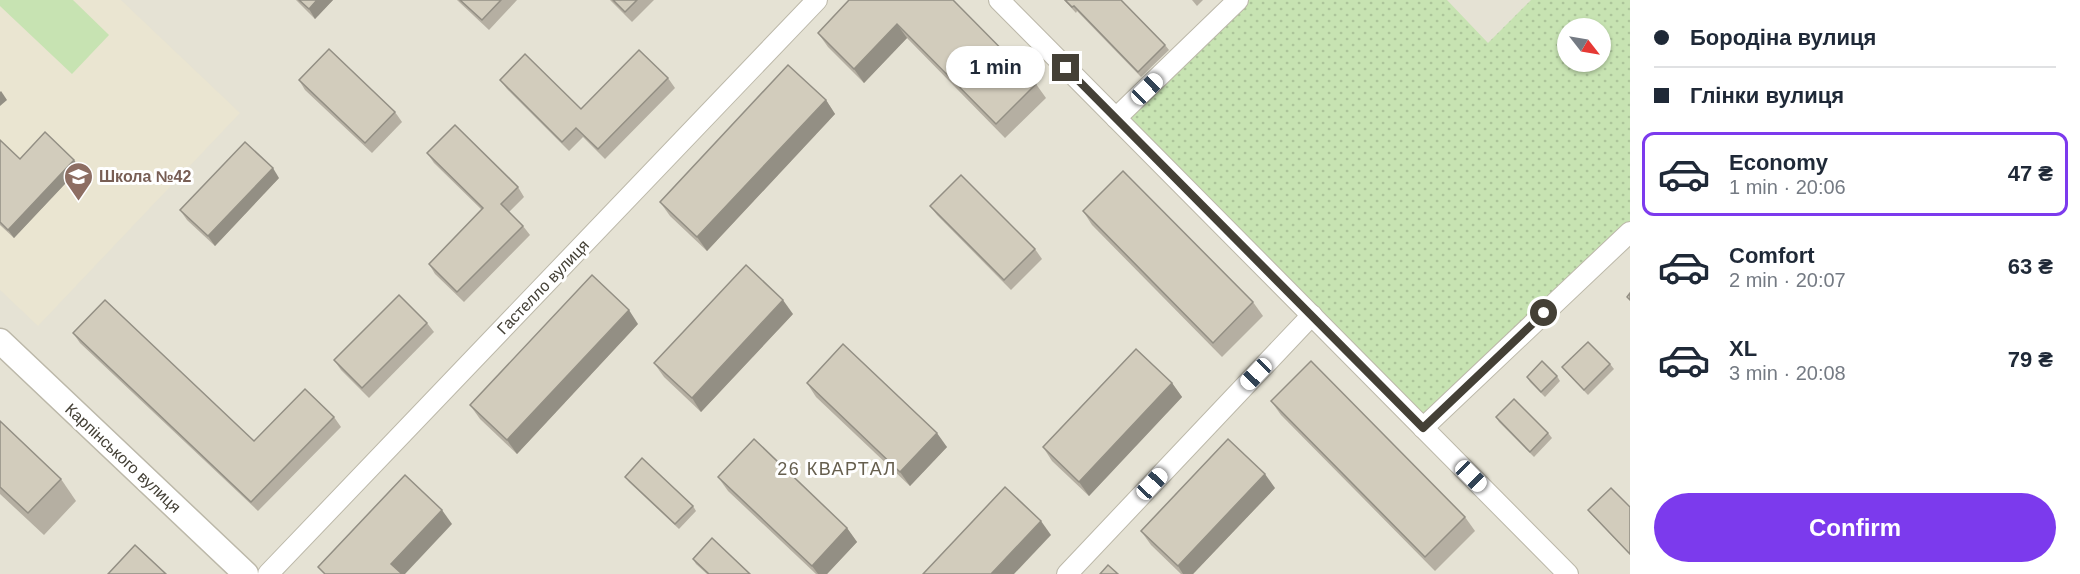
<!DOCTYPE html>
<html lang="en">
<head>
<meta charset="utf-8">
<style>
  body { margin:0; font-family:Helvetica,sans-serif; background:#f6f6f7; color:#1f2937; height:100vh; display:flex; flex-direction:column; font-size:22px; white-space:nowrap }
  * { box-sizing:border-box; margin:0 }
  p { font-size:20px; color:#747a83 }
  .icon { flex:none; width:33px; height:33px; fill:none; stroke:currentColor; stroke-width:2; stroke-linecap:round; stroke-linejoin:round }
  .map { position:relative; flex:1; overflow:hidden }
  .details { display:flex; flex-direction:column; background:#fff; width:450px }
  .details>* { flex:none }
  .guide { display:grid; align-content:center; height:132px; padding:0 24px; background:#fff }
  .needle { width:39px; rotate:121deg }
  .tools { position:absolute; left:1557px; top:18px; display:grid; gap:12px }
  .tools a { display:grid; place-items:center; width:54px; height:54px; border-radius:50%; background:#fff; box-shadow:0 2px 4px #0004; font-size:30px }
  .end { position:absolute; width:27px; height:27px; margin:-14px; border:8px solid #444036; background:#fff; box-shadow:0 0 0 3px #fff }
  .from { border-radius:50% }
  .bubble { position:absolute; height:42px; border-radius:21px; background:#fff; box-shadow:0 2px 4px #0004; font-size:20px; font-weight:600; line-height:42px; text-align:center }
  .car { position:absolute; width:18px; height:36px; margin:-18px -9px; border-radius:8px; box-shadow:0 0 4px 2px #0007; background:linear-gradient(#fff 24%,#345 0 40%,#fff 0 76%,#345 0 86%,#fff 0) }
  .guide b { display:flex; align-items:center; gap:21px; height:57px; font-size:22px }
  .guide b+b { border-top:2px solid #e0e1e3 }
  .guide i { width:15px; height:15px; background:#1f2937 }
  ul { padding:0; list-style:none }
  li { display:flex; align-items:center; gap:18px; height:84px; margin:0 12px 9px; padding:0 12px; border:3px solid transparent; border-radius:12px }
  li div { flex:1 }
  li b { display:block; font-size:22px }
  li em { font-style:normal; font-weight:600 }
  li.on { border-color:#7c3aed }
  li>.icon { width:54px; height:54px; stroke-width:1.5 }
  .primary-button { display:flex; gap:12px; margin-top:auto; padding:12px 24px }
  .primary-button a { flex:1; height:69px; border-radius:36px; background:#7c3aed; color:#fff; font-size:24px; font-weight:600; line-height:69px; text-align:center }
  main { display:flex; flex:1; min-height:0 }
  .map>svg:first-child { display:block }
</style>
</head>
<body>
<main>
<div class="map">
<svg width="1630" height="574" viewBox="0 0 1630 574">
  <defs>
    <pattern id="park-dots" width="8" height="8" patternUnits="userSpaceOnUse" patternTransform="scale(1.5)"><rect width="8" height="8" fill="#c7e3b2"/><path d="M2 2h.1M6 6h.1" fill="none" stroke="#acc49a" stroke-width="1.8" stroke-linecap="round"/></pattern>
  </defs>
  <rect width="100%" height="100%" fill="#f1efe6"/>
  <g fill="#e5e2d4" fill-rule="evenodd">
    <path d="M0,0H807L258,574H256L0,331Z"/>
    <path d="M826,0H990L1304,315L1058,574H279Z"/>
    <path d="M1007,0H1630V574H1577ZM1568,28H1600V62H1568Z"/>
    <path d="M1312,323L1559,574H1076Z"/>
    <path d="M0,351L235,574H0Z"/>
  </g>
  <path fill="#eae5d1" d="M0,0H121L240,113L38,326L0,290Z"/>
  <path fill="url(#park-dots)" fill-rule="evenodd" d="M1248,0H1447L1488,43L1531,0H1630V221L1423,419L1125,119ZM1568,28H1600V62H1568Z"/>
  <path fill="#c7e3b2" d="M0,0H73L109,35L72,74L0,6Z"/>
  <g fill="none" stroke-linecap="round" stroke-linejoin="round">
    <defs>
      <g id="minor">
        <path d="M999,0L1568,574"/>
        <path d="M1116,118L1238,0"/>
        <path d="M1423,428L1630,232"/>
        <path d="M268,574L817,0"/>
        <path d="M1067,574L1312,315"/>
      </g>
      <path id="tertiary" d="M0,341L246,574"/>
    </defs>
    <use href="#minor" stroke="#bcb8a9" stroke-width="22"/>
    <use href="#tertiary" stroke="#bcb8a9" stroke-width="27"/>
    <use href="#minor" stroke="#fff" stroke-width="20"/>
    <use href="#tertiary" stroke="#fff" stroke-width="24"/>
  </g>
  <g fill="#b5afa2">
    <path d="M296,0H333L315,19Z"/>
    <path d="M457,0H517L489,30Z"/>
    <path d="M610,0H654L632,22Z"/>
    <path d="M849,0L1036,84L1046,98L1005,138L907,38L864,83L828,47L818,33Z"/>
    <path d="M1064,0H1116L1165,45L1169,50L1141,77L1077,11L1076,13Z"/>
    <path d="M1192,0H1203L1197,6Z"/>
    <path d="M668,78L675,88L605,159L583,137L569,151L507,89L500,80L581,109Z"/>
    <path d="M299,80L395,112L402,122L372,153L305,90Z"/>
    <path d="M826,100L835,114L707,251L670,216L660,202Z"/>
    <path d="M0,140L20,159L80,168L14,238L0,225Z"/>
    <path d="M427,153L518,187L524,197L509,212L523,226L530,235L464,302L435,274L429,264L482,210L434,163Z"/>
    <path d="M279,178L215,246L187,220L180,210Z"/>
    <path d="M930,206L1035,249L1042,259L1011,290L937,215Z"/>
    <path d="M1083,211L1253,302L1263,316L1222,357L1092,225Z"/>
    <path d="M793,314L701,412L664,377L654,363Z"/>
    <path d="M427,323L434,332L369,398L341,370L334,360Z"/>
    <path d="M638,324L517,454L480,419L470,405Z"/>
    <path d="M73,333L254,441L334,417L341,427L258,511L80,343Z"/>
    <path d="M1610,364L1614,369L1588,395L1566,372L1562,367Z"/>
    <path d="M1557,376L1560,381L1545,397L1530,382L1527,377Z"/>
    <path d="M807,383L947,447L910,486L816,397Z"/>
    <path d="M1172,383L1182,397L1089,496L1052,461L1043,447Z"/>
    <path d="M1271,401L1465,517L1475,531L1435,571L1281,415Z"/>
    <path d="M1496,417L1548,433L1552,438L1534,457L1499,422Z"/>
    <path d="M0,421L61,479L76,501L44,535L0,494Z"/>
    <path d="M625,477L693,506L696,511L679,529L629,482Z"/>
    <path d="M718,477L847,528L857,542L827,574H816L728,491Z"/>
    <path d="M1275,488L1193,574H1181L1151,545L1141,531Z"/>
    <path d="M1630,507V555L1592,515L1588,510Z"/>
    <path d="M693,559L750,574H707L696,564Z"/>
  </g>
  <g fill="#938f84">
    <path d="M317,0H333L315,19L309,9Z"/>
    <path d="M897,24L907,38L864,83L854,69Z"/>
    <path d="M1,91L7,100L0,106V92Z"/>
    <path d="M826,100L835,114L707,251L697,237Z"/>
    <path d="M74,160L80,168L14,238L8,230Z"/>
    <path d="M273,168L279,178L215,246L208,236Z"/>
    <path d="M783,300L793,314L701,412L692,398Z"/>
    <path d="M629,310L638,324L517,454L507,440Z"/>
    <path d="M1172,383L1182,397L1089,496L1079,482Z"/>
    <path d="M937,433L947,447L910,486L900,472Z"/>
    <path d="M1265,474L1275,488L1193,574H1183L1178,566Z"/>
    <path d="M442,510L452,524L405,574H399L391,564Z"/>
    <path d="M1041,521L1051,535L1014,574H991Z"/>
    <path d="M847,528L857,542L827,574H818L812,566Z"/>
  </g>
  <g fill="#d2ccbc" stroke="#938f84" stroke-width="1.5">
    <path d="M299,0H317L309,9Z"/>
    <path d="M460,0H501L482,20Z"/>
    <path d="M613,0H637L625,12Z"/>
    <path d="M849,0H953L1036,84L996,124L897,24L854,69L818,33Z"/>
    <path d="M1065,0H1121L1165,45L1138,72L1074,6L1072,7Z"/>
    <path d="M329,49L395,112L365,143L299,80Z"/>
    <path d="M639,50L668,78L598,149L576,128L562,142L500,80L525,54L581,109Z"/>
    <path d="M788,65L826,100L697,237L660,202Z"/>
    <path d="M455,125L518,187L501,204L523,226L457,292L429,264L483,208L427,153Z"/>
    <path d="M45,132L74,160L8,230L0,222V140L20,159Z"/>
    <path d="M245,142L273,168L208,236L180,210Z"/>
    <path d="M1123,171L1253,302L1213,343L1083,211Z"/>
    <path d="M961,175L1035,249L1004,280L930,206Z"/>
    <path d="M746,265L783,300L692,398L654,363Z"/>
    <path d="M592,275L629,310L507,440L470,405Z"/>
    <path d="M1630,293V300L1627,297Z"/>
    <path d="M399,295L427,323L362,388L334,360Z"/>
    <path d="M105,300L254,441L305,389L334,417L251,502L73,333Z"/>
    <path d="M1588,342L1610,364L1584,390L1562,367Z"/>
    <path d="M843,344L937,433L900,472L807,383Z"/>
    <path d="M1136,349L1172,383L1079,482L1043,447Z"/>
    <path d="M1311,361L1465,517L1425,557L1271,401Z"/>
    <path d="M1542,361L1557,376L1541,392L1527,377Z"/>
    <path d="M1514,399L1548,433L1530,452L1496,417Z"/>
    <path d="M0,421L61,479L28,513L0,487Z"/>
    <path d="M754,439L847,528L812,566L718,477Z"/>
    <path d="M1228,439L1265,474L1178,566L1141,531Z"/>
    <path d="M642,458L693,506L675,524L625,477Z"/>
    <path d="M405,475L442,510L391,564L402,574H325L318,567Z"/>
    <path d="M1005,487L1041,521L991,574H923Z"/>
    <path d="M1611,488L1630,507V554L1588,510Z"/>
    <path d="M712,538L750,574H709L693,559Z"/>
    <path d="M135,545L166,574H108Z"/>
    <path d="M1108,565L1118,574H1100Z"/>
  </g>
  <g fill="none" stroke-linecap="round" stroke-linejoin="round">
    <path stroke="#444036" stroke-width="8" d="M1066,68L1423,428L1544,313"/>
  </g>
  <defs>
    <symbol id="school-pin" viewBox="-11 -11 22 30"><path d="M0 17L-7.5 6A9.5 9.5 0 1 1 7.5 6Z" fill="#8d6e63" stroke="#fff"/><path d="M0-5L7-2L0 1L-7-2ZM-4 1L0 2.5L4 1V4Q0 6-4 4Z" fill="#fff"/></symbol>
  </defs>
  <g fill-rule="evenodd">
    <use href="#school-pin" x="62" y="160" width="33" height="45"/>
  </g>
  <g text-anchor="middle" dominant-baseline="central" stroke-width="6" stroke-linejoin="round" paint-order="stroke">
    <g font-size="16" font-weight="bold" fill="#785e54" stroke="#fff" text-anchor="start">
      <text x="99" y="176">Школа №42</text>
    </g>
    <g font-size="16" fill="#444036" stroke="#fff">
      <text transform="translate(543 287) rotate(-46)">Гастелло вулиця</text>
      <text transform="translate(123 458) rotate(43)">Карпінського вулиця</text>
    </g>
    <g font-size="18" letter-spacing="1.5" fill="#665f4e" stroke="#fff">
      <text x="837" y="469">26 КВАРТАЛ</text>
    </g>
  </g>
</svg>
<div class="tools">
<a><svg class="needle" viewBox="-14 -14 28 28"><path d="M0-13l5 13h-10z" fill="#e53935"/><path d="M0 13l5-13h-10z" fill="#747a83"/></svg></a>
</div>
<i class="end from" style="left:1544px;top:313px"></i>
<i class="end" style="left:1066px;top:68px"></i>
<div class="bubble" style="left:946px;top:46px;width:99px">1 min</div>
<i class="car" style="left:1147px;top:89px;rotate:46deg"></i>
<i class="car" style="left:1256px;top:374px;rotate:224deg"></i>
<i class="car" style="left:1471px;top:476px;rotate:135deg"></i>
<i class="car" style="left:1152px;top:484px;rotate:43deg"></i>
</div>
<section class="details">
<div class="guide">
<b><i class="from"></i>Бородіна вулиця</b>
<b><i></i>Глінки вулиця</b>
</div>
<ul>
<li class="on"><svg class="icon" aria-label="car" viewBox="0 0 24 24"><path d="M5 17H2v-5l4-1 3-4h7l3 4 3 1v5h-3M9 17h6M6 11h13"/><circle cx="7" cy="17" r="2"/><circle cx="17" cy="17" r="2"/></svg><div><b>Economy</b><p>1 min · 20:06</p></div><em>47 ₴</em></li>
<li><svg class="icon" aria-label="car" viewBox="0 0 24 24"><path d="M5 17H2v-5l4-1 3-4h7l3 4 3 1v5h-3M9 17h6M6 11h13"/><circle cx="7" cy="17" r="2"/><circle cx="17" cy="17" r="2"/></svg><div><b>Comfort</b><p>2 min · 20:07</p></div><em>63 ₴</em></li>
<li><svg class="icon" aria-label="car" viewBox="0 0 24 24"><path d="M5 17H2v-5l4-1 3-4h7l3 4 3 1v5h-3M9 17h6M6 11h13"/><circle cx="7" cy="17" r="2"/><circle cx="17" cy="17" r="2"/></svg><div><b>XL</b><p>3 min · 20:08</p></div><em>79 ₴</em></li>
</ul>
<div class="primary-button"><a>Confirm</a></div>
</section>
</main>
</body>
</html>
